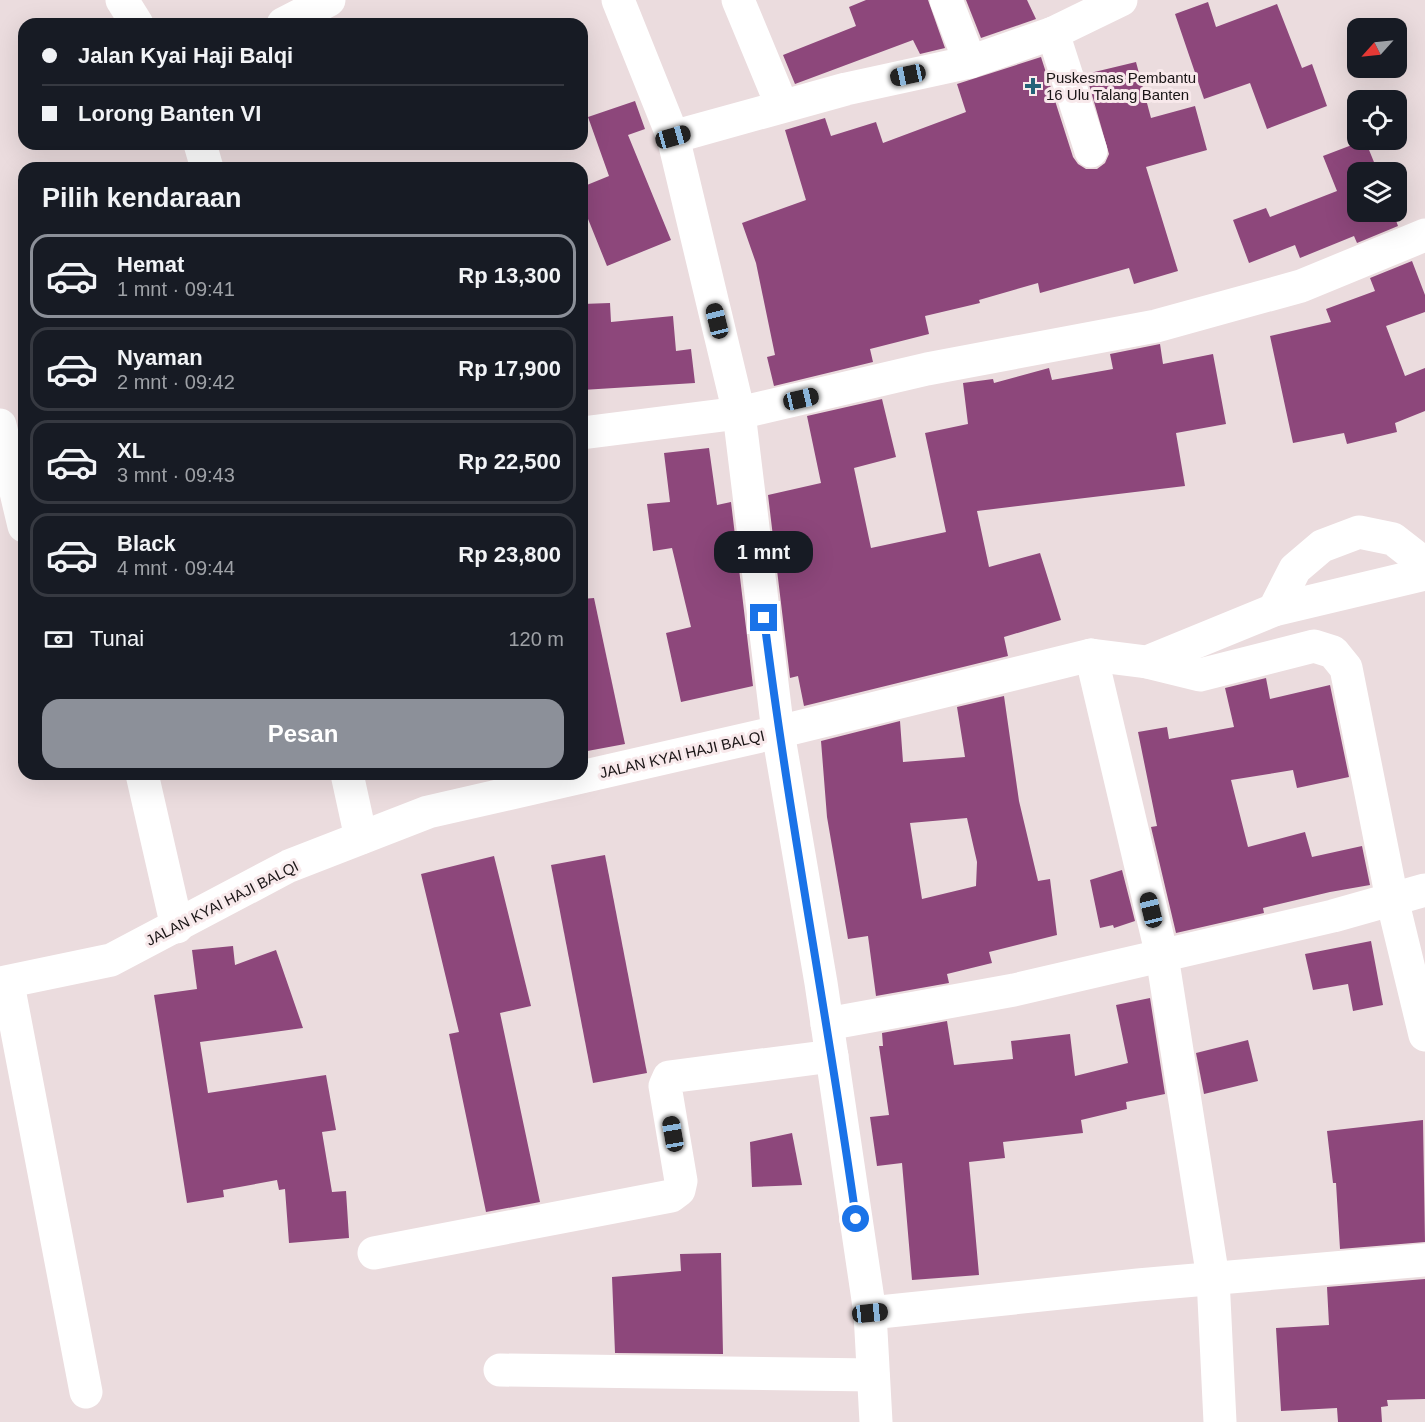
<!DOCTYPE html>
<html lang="id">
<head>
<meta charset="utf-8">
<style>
  body { margin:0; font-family:Arial,sans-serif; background:#242831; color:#f1f3f6; height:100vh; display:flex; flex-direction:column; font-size:22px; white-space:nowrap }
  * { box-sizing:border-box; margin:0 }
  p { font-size:20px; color:#9ea1a6 }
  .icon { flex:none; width:33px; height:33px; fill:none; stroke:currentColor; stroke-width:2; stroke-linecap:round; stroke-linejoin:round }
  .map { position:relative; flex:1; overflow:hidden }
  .panel { position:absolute; left:18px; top:162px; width:570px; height:618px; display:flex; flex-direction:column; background:#171b24; border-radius:18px; box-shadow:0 6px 24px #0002 }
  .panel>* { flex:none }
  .hud { position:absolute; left:18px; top:18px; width:570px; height:132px; border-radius:18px; box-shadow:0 6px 24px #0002; display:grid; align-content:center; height:132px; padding:0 24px; background:#171b24 }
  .needle { width:39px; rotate:243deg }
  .buttons { position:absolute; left:1347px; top:18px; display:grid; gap:12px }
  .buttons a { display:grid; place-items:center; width:60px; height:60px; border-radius:12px; background:#171b24; box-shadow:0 6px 24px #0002; font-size:30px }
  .end { position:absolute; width:27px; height:27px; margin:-14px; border:8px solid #1a73e8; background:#fff; box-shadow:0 0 0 3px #fff }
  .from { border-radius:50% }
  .bubble { position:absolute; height:42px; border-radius:18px; background:#171b24; box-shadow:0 6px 24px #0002; font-size:20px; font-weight:600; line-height:42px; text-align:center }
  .car { position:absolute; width:18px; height:36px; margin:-18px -9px; border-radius:8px; box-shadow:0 0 4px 2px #0007; background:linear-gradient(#222 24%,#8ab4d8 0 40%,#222 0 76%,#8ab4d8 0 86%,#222 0) }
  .hud b { display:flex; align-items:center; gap:21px; height:57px; font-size:22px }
  .hud b+b { border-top:2px solid #363941 }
  .hud i { width:15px; height:15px; background:#f1f3f6 }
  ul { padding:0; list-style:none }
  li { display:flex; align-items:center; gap:18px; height:84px; margin:0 12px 9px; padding:0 12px; border:3px solid #363941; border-radius:18px }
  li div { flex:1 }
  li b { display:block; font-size:22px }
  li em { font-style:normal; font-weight:600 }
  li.active { border-color:#8c9099 }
  li>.icon { width:54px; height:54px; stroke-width:1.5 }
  h2 { padding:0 24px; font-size:27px; line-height:72px }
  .pay { display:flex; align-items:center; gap:15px; height:66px; padding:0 24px; font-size:22px }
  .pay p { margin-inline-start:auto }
  .primary-button { display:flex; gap:12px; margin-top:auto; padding:12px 24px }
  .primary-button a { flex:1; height:69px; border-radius:18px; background:#8c9099; color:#fff; font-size:24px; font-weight:600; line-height:69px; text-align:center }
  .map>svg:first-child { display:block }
</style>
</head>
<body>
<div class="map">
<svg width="1425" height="1422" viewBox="0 0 1425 1422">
  <rect width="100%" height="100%" fill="#ebdcde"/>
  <g fill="#8d477b" fill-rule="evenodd">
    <path d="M866,0H928L945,48L920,54L913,40L795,84L783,55L856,26L849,7Z"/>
    <path d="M966,0H1027L1036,19L981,38Z"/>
    <path d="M1208,2L1216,27L1277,4L1302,68L1312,64L1327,106L1267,129L1250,83L1204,99L1175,14Z"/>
    <path d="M1041,57L1073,157L1078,164L1086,169H1097L1105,163L1109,154L1086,74L1136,62L1151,118L1195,106L1207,150L1146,167L1178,271L1134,284L1129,268L1040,293L1038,283L979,300L980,303L925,316L929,334L870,349L873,362L774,386L767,357L775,355L756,263L742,223L806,200L785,130L825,118L831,136L876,122L883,143L966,112L957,84Z"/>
    <path d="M635,101L645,129L628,135L671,240L607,266L582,204V187L609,176L588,117Z"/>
    <path d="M1365,140L1378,172H1358V212H1393L1398,226L1357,243L1354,236L1300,258L1295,245L1249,263L1233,220L1266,208L1270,217L1337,191L1323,156Z"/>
    <path d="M1412,261L1425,295V312L1386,326L1405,376L1425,368V411L1395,423L1397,432L1347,444L1344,433L1293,443L1270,336L1331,322L1326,309L1375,291L1370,278Z"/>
    <path d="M610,303L611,322L673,316L676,351L691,349L695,383L582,390V304Z"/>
    <path d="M1160,344L1163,364L1213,354L1226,424L1176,433L1185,486L977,511L989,567L1040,553L1061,620L1004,637L1008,656L804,706L798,676L790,678L768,495L821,483L807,416L882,399L896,457L854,468L871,548L946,532L925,433L968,424L963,383L993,379L994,383L1049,368L1052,380L1113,369L1110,354Z"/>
    <path d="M709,448L717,505L731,502L753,686L681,702L666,633L691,627L672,548L653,551L647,504L670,502L664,453Z"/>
    <path d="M594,598L625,744L582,752V599Z"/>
    <path d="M1266,678L1270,699L1330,685L1349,777L1297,788L1293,770L1231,780L1248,847L1305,832L1312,857L1362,846L1370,885L1330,892L1263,908L1264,913L1176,933L1151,827L1157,826L1138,732L1167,727L1169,739L1234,727L1225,688Z"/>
    <path d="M1004,696L1019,801L1038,881L1050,879L1057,935L989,952L992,963L947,974L949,983L876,996L868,936L848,939L827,817L821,741L900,721L903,762L965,757L957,707ZM967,818L977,862L976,886L922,899L910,823Z"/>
    <path d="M605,855L647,1073L593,1083L551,865Z"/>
    <path d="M494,856L531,1006L500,1013L540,1202L486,1212L449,1034L459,1032L421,874Z"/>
    <path d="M1122,870L1135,921L1114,928L1113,925L1100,928L1090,880Z"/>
    <path d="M1371,941L1383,1005L1353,1011L1348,984L1313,990L1305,954Z"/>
    <path d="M233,946L235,965L276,950L303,1028L200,1042L208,1093L326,1075L336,1130L322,1132L332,1192L346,1191L349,1238L289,1243L285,1189L279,1190L277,1180L223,1190L224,1197L187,1203L154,995L197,989L192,950Z"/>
    <path d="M1150,998L1165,1094L1126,1102L1127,1109L1081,1120L1083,1133L1003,1142L1005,1158L969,1162L979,1275L912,1280L902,1163L877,1166L870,1117L889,1115L879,1046H883L882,1033L947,1021L954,1065L1013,1059L1011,1041L1070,1034L1075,1076L1128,1063L1116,1005Z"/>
    <path d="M1248,1040L1258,1081L1204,1094L1196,1053Z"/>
    <path d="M1423,1120L1425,1242L1340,1249L1336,1183H1333L1327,1131Z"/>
    <path d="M792,1133L802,1185L752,1187L750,1142Z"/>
    <path d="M721,1253L723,1354L615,1353L612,1277L681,1271L680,1254Z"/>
    <path d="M1425,1279V1399L1387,1400L1388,1406L1381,1407L1382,1422H1338L1337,1408L1281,1411L1276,1328L1329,1325L1327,1287Z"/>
  </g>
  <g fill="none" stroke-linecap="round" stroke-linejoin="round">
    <g stroke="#fff" stroke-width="33">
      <path d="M122,0L137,24"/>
      <path d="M618,0L673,137L739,413L778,732L821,983L870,1313L876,1422"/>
      <path d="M738,0L782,106"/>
      <path d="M946,0L970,62"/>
      <path d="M283,24L329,0"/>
      <path d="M1053,33L1091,151"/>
      <path d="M673,137L846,89L970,62L1053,33L1121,0"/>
      <path d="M200,144L207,168"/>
      <path d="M0,425L24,526"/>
      <path d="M582,433L739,413L927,369L1156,326L1301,286L1425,235"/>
      <path d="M1274,610L1295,569L1322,546L1359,532L1393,539L1425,564"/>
      <path d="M1091,655L1162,956L1213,1278L1220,1422"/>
      <path d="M1147,662L1200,675L1314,646L1333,652L1346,668L1392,899L1425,1035"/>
      <path d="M142,774L177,927"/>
      <path d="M347,774L361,838"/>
      <path d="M0,983L111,960L289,866L428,812L778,732L1091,655L1147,662L1274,610L1425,574"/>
      <path d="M8,984L86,1392"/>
      <path d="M827,1024L1014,990L1333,916L1425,890"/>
      <path d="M374,1253L671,1196L679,1190L681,1181L665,1086L669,1077L832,1056"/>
      <path d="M870,1313L1138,1285L1425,1260"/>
      <path d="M500,1370L873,1375"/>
    </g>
  </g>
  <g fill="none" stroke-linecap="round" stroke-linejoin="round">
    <path stroke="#1a73e8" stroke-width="8" d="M764,618C789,819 828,1019 856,1219"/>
  </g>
  <path fill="#236278" stroke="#f8e9eb" stroke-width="2" d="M1030 77h6v6h6v6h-6v6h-6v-6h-6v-6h6z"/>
  <g text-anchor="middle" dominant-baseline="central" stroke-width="6" stroke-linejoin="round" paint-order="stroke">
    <g font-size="15" fill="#1a1516" stroke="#f8e9eb" text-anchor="start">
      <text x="1046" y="77">Puskesmas Pembantu<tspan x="1046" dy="17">16 Ulu Talang Banten</tspan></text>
    </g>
    <g font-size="15" fill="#1a1516" stroke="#f8e9eb">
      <text transform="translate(682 754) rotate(-13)">JALAN KYAI HAJI BALQI</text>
      <text transform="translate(222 903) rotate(-27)">JALAN KYAI HAJI BALQI</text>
    </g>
  </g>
</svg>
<div class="buttons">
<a><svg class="needle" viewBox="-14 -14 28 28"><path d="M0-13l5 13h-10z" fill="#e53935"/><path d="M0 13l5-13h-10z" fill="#9ea1a6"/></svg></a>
<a><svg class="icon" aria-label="locate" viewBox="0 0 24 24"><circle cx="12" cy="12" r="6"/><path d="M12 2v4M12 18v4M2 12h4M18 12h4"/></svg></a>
<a><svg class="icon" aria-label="layers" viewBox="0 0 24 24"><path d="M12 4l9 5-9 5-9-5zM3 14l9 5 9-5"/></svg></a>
</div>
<i class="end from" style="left:856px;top:1219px"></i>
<i class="end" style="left:764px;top:618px"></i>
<div class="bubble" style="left:714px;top:531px;width:99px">1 mnt</div>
<i class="car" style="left:908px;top:75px;rotate:258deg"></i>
<i class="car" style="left:673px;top:137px;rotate:74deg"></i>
<i class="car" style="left:717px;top:321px;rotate:346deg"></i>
<i class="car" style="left:801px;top:399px;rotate:77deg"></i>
<i class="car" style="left:1151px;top:910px;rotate:346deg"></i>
<i class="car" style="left:673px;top:1134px;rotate:350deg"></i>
<i class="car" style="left:870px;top:1313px;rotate:84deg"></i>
<div class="hud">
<b><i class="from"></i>Jalan Kyai Haji Balqi</b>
<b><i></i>Lorong Banten VI</b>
</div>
<section class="panel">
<h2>Pilih kendaraan</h2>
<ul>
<li class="active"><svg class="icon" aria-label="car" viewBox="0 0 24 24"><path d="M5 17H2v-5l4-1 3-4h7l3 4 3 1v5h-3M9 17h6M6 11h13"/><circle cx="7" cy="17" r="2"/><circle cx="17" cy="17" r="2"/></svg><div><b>Hemat</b><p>1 mnt · 09:41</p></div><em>Rp 13,300</em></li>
<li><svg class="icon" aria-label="car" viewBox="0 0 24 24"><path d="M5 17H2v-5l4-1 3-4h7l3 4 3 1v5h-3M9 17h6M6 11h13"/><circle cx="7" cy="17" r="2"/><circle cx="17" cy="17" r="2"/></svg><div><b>Nyaman</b><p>2 mnt · 09:42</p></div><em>Rp 17,900</em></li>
<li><svg class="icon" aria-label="car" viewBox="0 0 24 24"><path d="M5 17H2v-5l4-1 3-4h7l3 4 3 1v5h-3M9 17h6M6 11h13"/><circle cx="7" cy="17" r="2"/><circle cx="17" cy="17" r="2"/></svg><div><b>XL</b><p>3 mnt · 09:43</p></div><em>Rp 22,500</em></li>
<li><svg class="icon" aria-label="car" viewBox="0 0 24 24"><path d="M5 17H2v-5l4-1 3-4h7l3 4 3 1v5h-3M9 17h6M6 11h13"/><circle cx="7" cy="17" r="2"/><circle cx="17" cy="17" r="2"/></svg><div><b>Black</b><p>4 mnt · 09:44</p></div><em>Rp 23,800</em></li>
</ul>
<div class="pay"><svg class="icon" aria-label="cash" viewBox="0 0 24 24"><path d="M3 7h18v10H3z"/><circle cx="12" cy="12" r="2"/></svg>Tunai<p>120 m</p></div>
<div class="primary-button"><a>Pesan</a></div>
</section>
</div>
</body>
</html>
